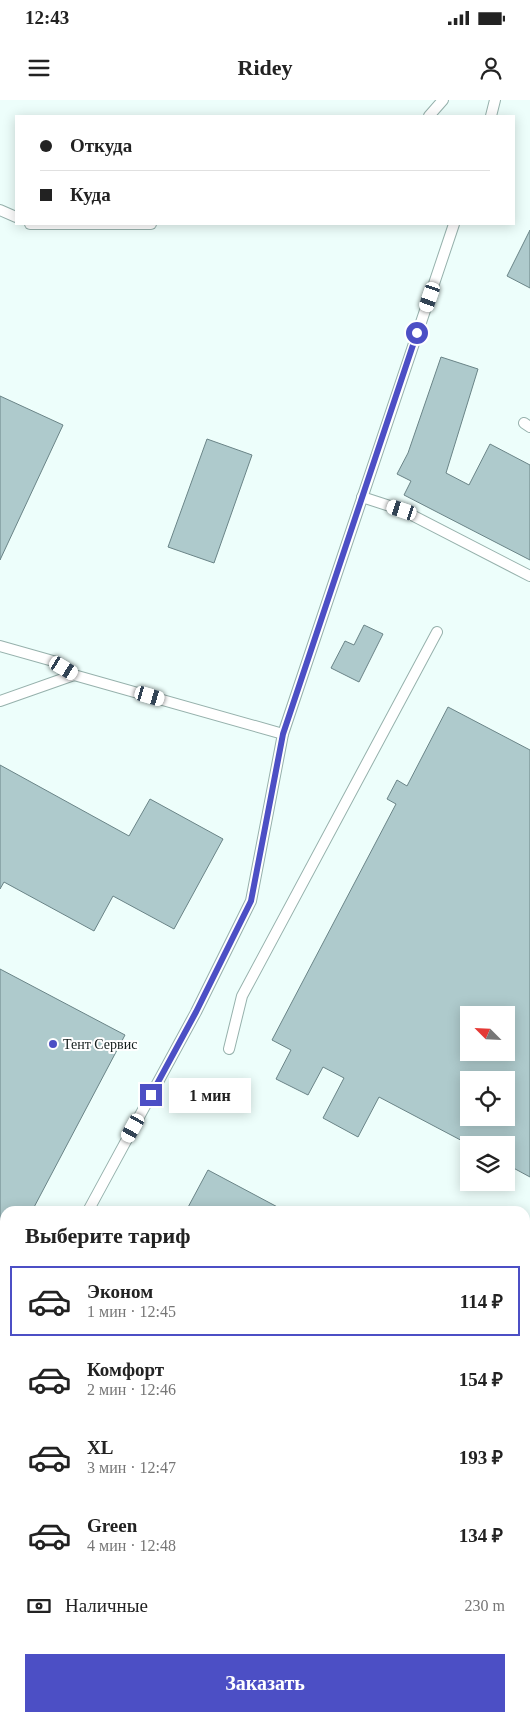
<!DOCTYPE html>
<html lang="ru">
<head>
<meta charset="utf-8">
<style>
  body { margin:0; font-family:"Times New Roman",serif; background:#f6f6f6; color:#222; height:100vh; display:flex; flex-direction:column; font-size:19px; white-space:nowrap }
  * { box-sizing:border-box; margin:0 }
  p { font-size:16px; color:#767676 }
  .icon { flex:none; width:28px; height:28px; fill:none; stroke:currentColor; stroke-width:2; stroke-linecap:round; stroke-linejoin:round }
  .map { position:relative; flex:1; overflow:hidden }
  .drawer { position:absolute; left:0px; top:1106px; width:530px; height:516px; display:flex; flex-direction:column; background:#fff; border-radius:15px 15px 0 0; box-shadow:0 2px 12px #0003 }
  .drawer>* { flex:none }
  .top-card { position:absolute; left:15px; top:15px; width:500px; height:110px; border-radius:0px; box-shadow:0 2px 12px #0003; display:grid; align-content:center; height:110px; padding:0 25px; background:#fff }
  .needle { width:32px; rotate:294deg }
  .tools { position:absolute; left:460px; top:906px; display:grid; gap:10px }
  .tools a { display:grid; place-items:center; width:55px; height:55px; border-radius:0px; background:#fff; box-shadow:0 2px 12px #0003; font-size:25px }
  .end { position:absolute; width:22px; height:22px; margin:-11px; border:6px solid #4c4fc5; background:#fff; box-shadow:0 0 0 2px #fff }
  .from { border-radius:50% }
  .bubble { position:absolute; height:35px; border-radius:0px; background:#fff; box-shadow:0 2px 12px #0003; font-size:16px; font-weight:800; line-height:35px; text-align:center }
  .car { position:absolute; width:15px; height:30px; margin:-15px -8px; border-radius:6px; box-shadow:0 0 4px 1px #0007; background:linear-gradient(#fff 24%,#345 0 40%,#fff 0 76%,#345 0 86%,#fff 0) }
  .top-card b { display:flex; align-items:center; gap:18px; height:48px; font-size:19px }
  .top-card b+b { border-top:1px solid #e0e0e0 }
  .top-card i { width:12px; height:12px; background:#222 }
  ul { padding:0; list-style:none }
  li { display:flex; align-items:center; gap:15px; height:70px; margin:0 10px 8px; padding:0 15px; border:2px solid transparent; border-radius:0px }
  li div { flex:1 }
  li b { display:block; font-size:19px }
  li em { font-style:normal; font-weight:800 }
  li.current { border-color:#4c4fc5 }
  li>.icon { width:45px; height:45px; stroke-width:1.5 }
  h2 { padding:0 25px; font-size:22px; line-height:60px }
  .pay { display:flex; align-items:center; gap:12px; height:55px; padding:0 25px; font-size:19px }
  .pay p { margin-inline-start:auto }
  .button { display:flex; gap:10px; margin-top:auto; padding:10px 25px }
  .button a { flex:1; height:58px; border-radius:0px; background:#4c4fc5; color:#fff; font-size:20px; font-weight:800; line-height:58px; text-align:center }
  .status { display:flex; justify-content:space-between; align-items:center; height:35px; padding:0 25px; background:#fff; direction:ltr }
  .status svg { height:14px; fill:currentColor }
  header { display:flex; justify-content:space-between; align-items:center; height:65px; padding:0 25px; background:#fff; font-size:22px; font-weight:800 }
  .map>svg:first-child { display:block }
</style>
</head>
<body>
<div class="status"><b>12:43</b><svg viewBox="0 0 49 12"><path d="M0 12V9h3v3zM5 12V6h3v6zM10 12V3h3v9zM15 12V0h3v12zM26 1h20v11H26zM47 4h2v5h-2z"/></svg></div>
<header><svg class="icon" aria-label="menu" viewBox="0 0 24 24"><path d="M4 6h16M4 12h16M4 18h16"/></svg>Ridey<svg class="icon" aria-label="person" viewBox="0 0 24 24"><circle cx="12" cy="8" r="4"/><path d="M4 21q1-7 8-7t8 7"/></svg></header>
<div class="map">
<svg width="530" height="1622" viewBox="0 0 530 1622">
  <rect width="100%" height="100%" fill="#edfefb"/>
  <path fill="#82ce8a" d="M530,1154V1217L525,1214V1155Z"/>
  <g fill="#aecacc" stroke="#6a8487" fill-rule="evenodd">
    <path d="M530,130V188L507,176Z"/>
    <path d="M441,257L478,269L446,373L469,385L490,344L530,365V460L404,395L411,381L397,374L408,353Z"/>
    <path d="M0,296L63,325L0,460Z"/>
    <path d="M207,339L252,355L214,463L168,447Z"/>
    <path d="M364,525L383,534L359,582L331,568L345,541L354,545Z"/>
    <path d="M448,607L530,650V1077L506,1064V1045H470L379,997L358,1037L323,1018L344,978L323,967L308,995L276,979L291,950L272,940L396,704L387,699L397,680L407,686ZM469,915H506V952H469ZM469,980H506V1018H469Z"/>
    <path d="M0,665L129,736L150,699L223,739L174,829L113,796L94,831L4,782L0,789Z"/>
    <path d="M0,869L125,935L32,1111H5V1150L0,1148Z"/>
    <path d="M208,1070L285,1111H186Z"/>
    <path d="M5,1483V1618H7L5,1622H0V1493Z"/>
    <path d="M179,1618H288L286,1622H187Z"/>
  </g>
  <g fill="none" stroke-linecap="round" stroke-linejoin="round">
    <defs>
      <g id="lane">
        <path d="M429,16L443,0"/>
        <path d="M491,16L495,0"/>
        <path d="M0,110L16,117"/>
        <path d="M30,124H151"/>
        <path d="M524,323L530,327"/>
        <path d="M362,397L402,410L530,476"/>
        <path d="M0,546L53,561L74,575L283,634"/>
        <path d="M0,601L74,575"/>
        <path d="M229,949L242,896L437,532"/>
        <path d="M88,1111L196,912L251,801L283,634L454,124"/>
        <path d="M0,1203L5,1206"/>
        <path d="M0,1276L5,1266"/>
        <path d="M0,1315L5,1318"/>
        <path d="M525,1585H530"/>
      </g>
    </defs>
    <use href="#lane" stroke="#96b1ac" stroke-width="12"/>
    <use href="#lane" stroke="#fff" stroke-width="10"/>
  </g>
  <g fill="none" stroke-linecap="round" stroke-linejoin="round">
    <path stroke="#4c4fc5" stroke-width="6" d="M151,995L196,912L251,801L283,634L417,233"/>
  </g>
  <circle fill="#4c4fc5" stroke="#fff" stroke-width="2" cx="53" cy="944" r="5"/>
  <g text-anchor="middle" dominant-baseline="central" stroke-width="4" stroke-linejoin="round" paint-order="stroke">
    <g font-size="14" fill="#121c1b" stroke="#fff" text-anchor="start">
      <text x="63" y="944">Тент Сервис</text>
    </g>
  </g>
</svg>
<div class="tools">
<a><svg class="needle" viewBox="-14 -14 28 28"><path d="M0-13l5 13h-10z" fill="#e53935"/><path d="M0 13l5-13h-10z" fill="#767676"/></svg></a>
<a><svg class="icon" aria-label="locate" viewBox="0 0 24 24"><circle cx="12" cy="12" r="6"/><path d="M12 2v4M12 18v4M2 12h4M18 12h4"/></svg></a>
<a><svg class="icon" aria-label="layers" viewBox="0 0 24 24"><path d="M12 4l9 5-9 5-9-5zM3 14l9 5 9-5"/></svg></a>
</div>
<i class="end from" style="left:417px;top:233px"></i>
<i class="end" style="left:151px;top:995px"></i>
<div class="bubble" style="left:169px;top:978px;width:82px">1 мин</div>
<i class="car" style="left:430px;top:197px;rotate:199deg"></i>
<i class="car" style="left:402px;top:410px;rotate:288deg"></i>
<i class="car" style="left:64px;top:568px;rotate:121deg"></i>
<i class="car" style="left:150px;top:596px;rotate:106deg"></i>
<i class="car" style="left:133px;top:1028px;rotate:209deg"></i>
<div class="top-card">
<b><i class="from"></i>Откуда</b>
<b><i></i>Куда</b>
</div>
<section class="drawer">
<h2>Выберите тариф</h2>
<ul>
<li class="current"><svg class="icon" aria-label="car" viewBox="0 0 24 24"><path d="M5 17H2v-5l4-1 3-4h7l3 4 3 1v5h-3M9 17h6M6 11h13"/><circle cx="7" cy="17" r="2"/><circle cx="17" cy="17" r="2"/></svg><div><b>Эконом</b><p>1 мин · 12:45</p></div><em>114 ₽</em></li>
<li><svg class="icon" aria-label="car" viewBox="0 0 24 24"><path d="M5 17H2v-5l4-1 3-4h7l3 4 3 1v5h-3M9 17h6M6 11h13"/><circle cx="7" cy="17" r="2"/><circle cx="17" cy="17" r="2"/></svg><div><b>Комфорт</b><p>2 мин · 12:46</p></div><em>154 ₽</em></li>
<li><svg class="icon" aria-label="car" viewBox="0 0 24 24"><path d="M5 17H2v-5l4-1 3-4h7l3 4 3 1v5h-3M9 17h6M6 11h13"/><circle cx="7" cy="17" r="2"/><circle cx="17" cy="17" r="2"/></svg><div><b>XL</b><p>3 мин · 12:47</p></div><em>193 ₽</em></li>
<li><svg class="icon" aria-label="car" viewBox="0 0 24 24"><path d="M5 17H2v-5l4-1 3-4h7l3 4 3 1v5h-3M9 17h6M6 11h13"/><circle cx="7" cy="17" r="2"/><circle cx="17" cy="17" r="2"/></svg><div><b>Green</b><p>4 мин · 12:48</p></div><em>134 ₽</em></li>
</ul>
<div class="pay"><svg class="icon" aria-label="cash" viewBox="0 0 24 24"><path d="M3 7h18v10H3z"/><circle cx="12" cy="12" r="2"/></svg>Наличные<p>230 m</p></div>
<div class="button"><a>Заказать</a></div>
</section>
</div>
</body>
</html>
